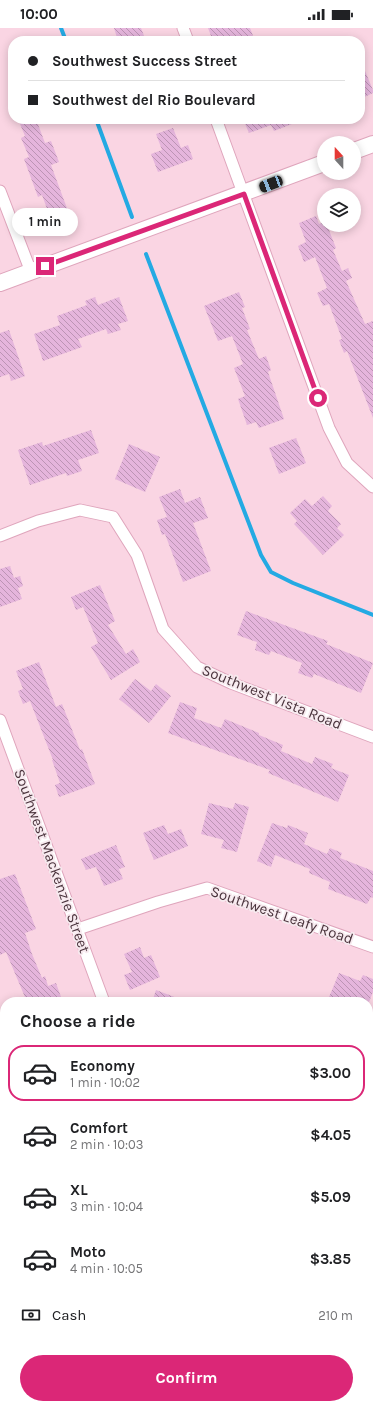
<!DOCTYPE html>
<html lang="en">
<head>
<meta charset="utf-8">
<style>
  body { margin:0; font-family:Karla,sans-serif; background:#f6f6f6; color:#202124; height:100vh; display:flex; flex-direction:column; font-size:15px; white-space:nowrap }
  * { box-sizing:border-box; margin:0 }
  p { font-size:13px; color:#757577 }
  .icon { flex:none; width:22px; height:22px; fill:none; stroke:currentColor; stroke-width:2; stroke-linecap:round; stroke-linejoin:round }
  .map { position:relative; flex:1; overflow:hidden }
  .details { position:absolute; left:0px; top:969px; width:373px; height:412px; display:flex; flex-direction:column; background:#fff; border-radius:16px 16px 0 0; box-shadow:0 2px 10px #0003 }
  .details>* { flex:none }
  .banner { position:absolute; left:8px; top:8px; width:357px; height:88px; border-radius:16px; box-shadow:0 2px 10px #0003; display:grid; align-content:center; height:88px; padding:0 20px; background:#fff }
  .needle { width:26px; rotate:339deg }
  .fabs { position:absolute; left:317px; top:108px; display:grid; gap:8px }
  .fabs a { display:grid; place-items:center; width:44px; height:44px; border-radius:50%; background:#fff; box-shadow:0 2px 10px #0003; font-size:20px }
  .end { position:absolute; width:18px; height:18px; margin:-9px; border:5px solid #db2777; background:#fff; box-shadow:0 0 0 2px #fff }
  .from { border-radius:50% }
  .bubble { position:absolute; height:28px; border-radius:14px; background:#fff; box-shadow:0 2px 10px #0003; font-size:13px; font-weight:700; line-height:28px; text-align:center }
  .car { position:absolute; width:12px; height:24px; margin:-12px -6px; border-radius:5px; box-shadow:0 0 3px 1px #0007; background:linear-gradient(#222 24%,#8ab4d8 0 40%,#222 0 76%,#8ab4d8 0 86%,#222 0) }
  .banner b { display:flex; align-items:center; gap:14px; height:38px; font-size:15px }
  .banner b+b { border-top:1px solid #e0e0e0 }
  .banner i { width:10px; height:10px; background:#202124 }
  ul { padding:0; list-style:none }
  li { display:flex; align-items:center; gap:12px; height:56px; margin:0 8px 6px; padding:0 12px; border:2px solid transparent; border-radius:16px }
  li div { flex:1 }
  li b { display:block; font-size:15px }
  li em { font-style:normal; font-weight:700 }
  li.selected { border-color:#db2777 }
  li>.icon { width:36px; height:36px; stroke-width:1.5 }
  h2 { padding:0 20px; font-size:18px; line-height:48px }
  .pay { display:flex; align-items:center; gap:10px; height:44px; padding:0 20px; font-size:15px }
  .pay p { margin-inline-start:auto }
  .cta { display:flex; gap:8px; margin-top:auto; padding:8px 20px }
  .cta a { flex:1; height:46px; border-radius:24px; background:#db2777; color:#fff; font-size:16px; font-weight:700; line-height:46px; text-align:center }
  .status { display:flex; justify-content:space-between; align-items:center; height:28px; padding:0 20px; background:#fff; direction:ltr }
  .status svg { height:11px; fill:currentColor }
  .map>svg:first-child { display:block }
</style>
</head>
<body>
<div class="status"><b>10:00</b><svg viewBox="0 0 49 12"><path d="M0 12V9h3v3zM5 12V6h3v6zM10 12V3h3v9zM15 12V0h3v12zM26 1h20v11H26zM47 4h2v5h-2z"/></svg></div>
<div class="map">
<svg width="373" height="1381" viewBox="0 0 373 1381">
  <defs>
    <pattern id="cemetery-stones" width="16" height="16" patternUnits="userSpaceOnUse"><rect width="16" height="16" fill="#e894b7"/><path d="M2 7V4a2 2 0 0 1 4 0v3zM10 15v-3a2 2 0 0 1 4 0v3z" fill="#be7996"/></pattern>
    <pattern id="water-rules" width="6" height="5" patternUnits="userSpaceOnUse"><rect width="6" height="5" fill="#24aae3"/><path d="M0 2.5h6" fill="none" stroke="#218bb9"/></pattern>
    <pattern id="building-back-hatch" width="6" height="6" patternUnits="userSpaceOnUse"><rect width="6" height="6" fill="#e5b5dc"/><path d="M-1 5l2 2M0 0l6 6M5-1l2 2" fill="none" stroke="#bc94b4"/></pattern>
  </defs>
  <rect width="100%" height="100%" fill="#fad5e3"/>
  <path fill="url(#cemetery-stones)" d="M0,1201L5,1214V1261L0,1259Z"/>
  <path fill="url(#water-rules)" d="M0,1267L5,1269V1376H273L286,1381H0Z"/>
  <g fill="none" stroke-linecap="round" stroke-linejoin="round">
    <g stroke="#24aae3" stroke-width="4">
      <path d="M61,0L66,13"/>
      <path d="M96,91L132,189"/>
      <path d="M146,226L261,527L271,544L293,555L373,587"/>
    </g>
  </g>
  <g fill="url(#building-back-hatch)">
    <path d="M114,0H141L146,13H118Z"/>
    <path d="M208,0H250L255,13H213Z"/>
    <path d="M360,31L373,62V65L360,71Z"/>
    <path d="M18,91H36L45,115L51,113L59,134L51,137L68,183L50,189L42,167L38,169L24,131L29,129L21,110L25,108Z"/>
    <path d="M243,91H302V92L274,103L271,97L249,105Z"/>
    <path d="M173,100L181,120L188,117L193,131L158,144L151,126L162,122L156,106Z"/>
    <path d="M316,188L319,196L324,194V197H327L336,220L333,222L342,243L348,240L352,250L346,253L365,296L373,293V390L347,323L344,325L339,312L342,311L329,276L323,278L317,265L327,260L315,229L304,234L298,218L306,214L299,195Z"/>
    <path d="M239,264L245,279L242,280L250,301L247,302L259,331L266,328L271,342L268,344L284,391L259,400L256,394L247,397L238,371L245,368L234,340L243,336L232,308L218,313L204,278Z"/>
    <path d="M95,269L98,277L119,269L128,293L118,296L121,302L108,306L106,301L78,311L82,319L43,333L34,306L60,297L57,288L87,277L85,273Z"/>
    <path d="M9,302L25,348L11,353L9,346L0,349V305Z"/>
    <path d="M91,402L99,425L78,432L82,443L67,448L66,445L30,457L18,422L42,414L43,418Z"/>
    <path d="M296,410L306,435L279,446L269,420Z"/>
    <path d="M129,416L160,429L145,464L115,451Z"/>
    <path d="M180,461L185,475L200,469L208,490L193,495L211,543L183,554L165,506L162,507L157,492L167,489L159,469Z"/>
    <path d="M323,468L332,478L328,483L341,496L337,500L344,507L323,527L294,496L297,493L290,485L305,471L312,478Z"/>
    <path d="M10,538L14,550L20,548L23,558L18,560L22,571L0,579V541Z"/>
    <path d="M100,557L115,593L108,597L126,626L133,621L140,634L111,652L91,619L98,615L83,579L76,582L71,569Z"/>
    <path d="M246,583L328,613L326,616L373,635L361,665L314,646L312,650L298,645L302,635L271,623L269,627L255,622L257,614L237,607Z"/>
    <path d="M39,634L56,679L62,676L80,722L82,721L95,756L59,769L55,757L60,755L52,732H53L30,673L23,676L18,663L23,661L16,643Z"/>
    <path d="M135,651L151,663L156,656L171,668L149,695L119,671Z"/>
    <path d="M180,674L197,680L194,690L221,700L225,691L259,705V707L283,717L281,723L312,736L315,729L333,736L331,740L349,747L338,774L268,745L270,742L168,705Z"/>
    <path d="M209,775L233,781L235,775L249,779L237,824L221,820L224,812L201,806Z"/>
    <path d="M272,795L287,800L288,797L308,805L304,816L327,826L330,820L342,825L340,830L373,843V870L371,869L367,876L328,861L330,854L309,845L310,841L275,827L271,839L257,833Z"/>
    <path d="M164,797L168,806L181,801L188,818L154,832L143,805Z"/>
    <path d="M116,817L125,839L119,841L123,851L104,858L96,839L86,842L81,831Z"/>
    <path d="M15,846L36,901L25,905L32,926L42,950L45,948L48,958L56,955L61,969L49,974H27L6,924L0,927V851Z"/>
    <path d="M140,919L144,930L151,927L160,949L130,962L124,947L132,944L124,926Z"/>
    <path d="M339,945L360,953L363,947L373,951V964L369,974H327Z"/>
    <path d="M156,962L185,973V974H152Z"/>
  </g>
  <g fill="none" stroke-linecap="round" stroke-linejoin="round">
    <defs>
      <g id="street">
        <path d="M183,0L188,13"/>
        <path d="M216,91L329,400L347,435L373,459"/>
        <path d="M0,163L31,244"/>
        <path d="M0,508L38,493L80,482L113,489L137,527L163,601L197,639L231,655L373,709"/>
        <path d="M0,692L104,974"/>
        <path d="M78,901L158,874L207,860L373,919"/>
        <path d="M368,1117L373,1119"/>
      </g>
      <g id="secondary">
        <path d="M354,123L373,116"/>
        <path d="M0,255L324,135"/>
      </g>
    </defs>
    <use href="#street" stroke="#dfa5bc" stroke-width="13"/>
    <use href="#secondary" stroke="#dfa5bc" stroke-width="18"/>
    <use href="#street" stroke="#fff" stroke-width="11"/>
    <use href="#secondary" stroke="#fff" stroke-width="16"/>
  </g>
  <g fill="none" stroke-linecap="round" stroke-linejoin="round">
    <path stroke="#db2777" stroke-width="5" d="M45,238L244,166L318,370"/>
  </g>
  <g text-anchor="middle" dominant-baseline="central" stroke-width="3.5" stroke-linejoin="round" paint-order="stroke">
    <g font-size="15" fill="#4a333c" stroke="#f7eaef">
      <text transform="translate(272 669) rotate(22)">Southwest Vista Road</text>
      <text transform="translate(52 833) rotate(70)">Southwest Mackenzie Street</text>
      <text transform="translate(282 887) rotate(19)">Southwest Leafy Road</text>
    </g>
  </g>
</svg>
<div class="fabs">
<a><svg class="needle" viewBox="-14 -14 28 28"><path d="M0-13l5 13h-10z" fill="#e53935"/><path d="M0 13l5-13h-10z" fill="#757577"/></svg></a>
<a><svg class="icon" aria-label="layers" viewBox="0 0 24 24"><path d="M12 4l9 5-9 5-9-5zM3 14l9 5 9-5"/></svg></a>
</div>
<i class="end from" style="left:318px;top:370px"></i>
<i class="end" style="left:45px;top:238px"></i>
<div class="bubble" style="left:12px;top:180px;width:66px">1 min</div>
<i class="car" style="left:271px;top:156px;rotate:249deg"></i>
<div class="banner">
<b><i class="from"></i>Southwest Success Street</b>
<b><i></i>Southwest del Rio Boulevard</b>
</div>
<section class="details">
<h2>Choose a ride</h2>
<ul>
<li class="selected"><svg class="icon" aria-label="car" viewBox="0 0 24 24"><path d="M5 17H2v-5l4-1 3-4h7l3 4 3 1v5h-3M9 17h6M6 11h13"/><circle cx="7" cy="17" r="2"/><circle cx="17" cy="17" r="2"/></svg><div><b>Economy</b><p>1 min · 10:02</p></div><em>$3.00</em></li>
<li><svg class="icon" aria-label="car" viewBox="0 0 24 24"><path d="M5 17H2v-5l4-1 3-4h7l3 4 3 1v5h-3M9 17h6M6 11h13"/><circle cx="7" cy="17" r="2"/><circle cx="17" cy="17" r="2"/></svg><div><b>Comfort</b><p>2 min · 10:03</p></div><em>$4.05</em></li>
<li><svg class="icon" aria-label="car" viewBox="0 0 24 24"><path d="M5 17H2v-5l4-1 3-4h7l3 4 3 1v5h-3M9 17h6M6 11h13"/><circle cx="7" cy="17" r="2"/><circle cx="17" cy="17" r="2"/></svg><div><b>XL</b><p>3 min · 10:04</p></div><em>$5.09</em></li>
<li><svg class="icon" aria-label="car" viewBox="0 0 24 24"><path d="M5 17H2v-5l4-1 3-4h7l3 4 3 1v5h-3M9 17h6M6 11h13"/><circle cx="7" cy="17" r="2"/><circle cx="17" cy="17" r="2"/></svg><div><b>Moto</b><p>4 min · 10:05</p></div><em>$3.85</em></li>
</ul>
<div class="pay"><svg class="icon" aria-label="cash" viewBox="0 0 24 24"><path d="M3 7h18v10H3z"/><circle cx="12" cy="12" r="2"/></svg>Cash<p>210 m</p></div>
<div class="cta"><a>Confirm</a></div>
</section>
</div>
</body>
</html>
